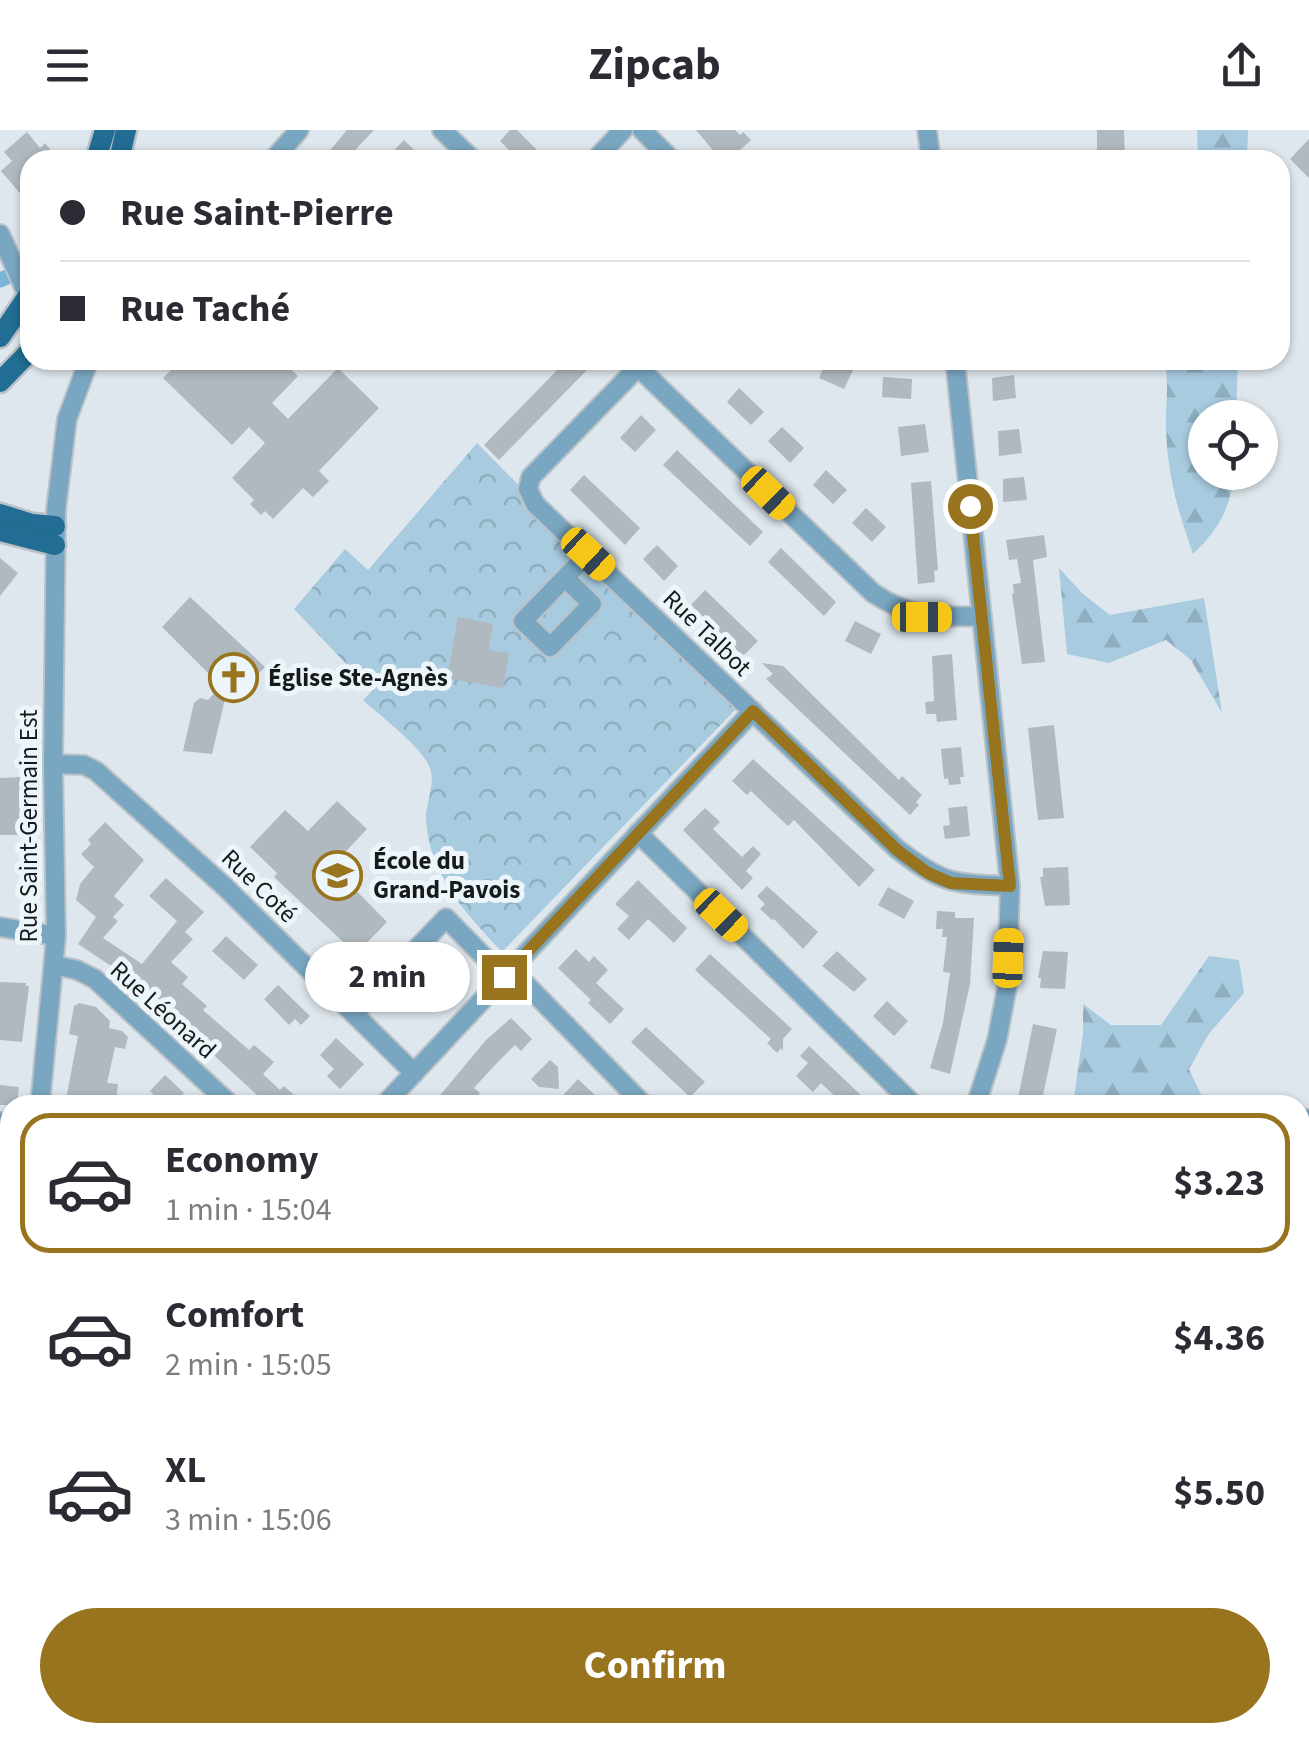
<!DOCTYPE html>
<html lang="en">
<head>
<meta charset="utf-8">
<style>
  body { margin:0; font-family:"Source Sans 3",sans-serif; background:#f7f7f7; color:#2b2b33; height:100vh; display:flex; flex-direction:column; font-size:38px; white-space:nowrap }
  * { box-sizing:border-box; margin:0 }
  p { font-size:32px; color:#7c7c81 }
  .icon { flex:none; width:55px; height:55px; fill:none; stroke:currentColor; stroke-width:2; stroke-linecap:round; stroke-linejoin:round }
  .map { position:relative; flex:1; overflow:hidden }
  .side { position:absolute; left:0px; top:965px; width:1310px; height:648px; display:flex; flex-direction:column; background:#fff; border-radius:30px 30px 0 0; box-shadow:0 2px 8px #0004 }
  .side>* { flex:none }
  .top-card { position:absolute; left:20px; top:20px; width:1270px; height:220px; border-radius:30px; box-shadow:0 2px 8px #0004; display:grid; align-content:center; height:220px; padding:0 40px; background:#fff }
  .tools { position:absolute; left:1188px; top:270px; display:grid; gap:20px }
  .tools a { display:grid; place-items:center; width:90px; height:90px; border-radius:50%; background:#fff; box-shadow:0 2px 8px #0004; font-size:50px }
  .end { position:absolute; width:45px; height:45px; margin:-22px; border:12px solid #98741e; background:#fff; box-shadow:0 0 0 5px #fff }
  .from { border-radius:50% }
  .bubble { position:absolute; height:70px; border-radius:35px; background:#fff; box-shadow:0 2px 8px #0004; font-size:32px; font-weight:700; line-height:70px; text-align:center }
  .car { position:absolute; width:30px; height:60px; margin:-30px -15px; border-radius:12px; box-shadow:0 0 8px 2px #0007; background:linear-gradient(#f5c518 24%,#345 0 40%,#f5c518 0 76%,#345 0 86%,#f5c518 0) }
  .top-card b { display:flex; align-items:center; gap:35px; height:95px; font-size:38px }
  .top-card b+b { border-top:2px solid #e1e1e2 }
  .top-card i { width:25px; height:25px; background:#2b2b33 }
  ul { padding:18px 0 0; list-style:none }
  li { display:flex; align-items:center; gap:30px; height:140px; margin:0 20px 15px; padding:0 20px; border:5px solid transparent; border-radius:30px }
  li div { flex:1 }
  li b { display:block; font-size:38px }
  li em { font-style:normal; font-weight:700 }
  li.current { border-color:#98741e }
  li>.icon { width:90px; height:90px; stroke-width:1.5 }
  .action { display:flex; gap:20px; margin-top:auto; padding:20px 40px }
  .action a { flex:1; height:115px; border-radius:60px; background:#98741e; color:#fff; font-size:40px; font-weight:700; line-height:115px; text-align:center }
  header { display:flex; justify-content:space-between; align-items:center; height:130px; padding:0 40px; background:#fff; font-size:45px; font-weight:700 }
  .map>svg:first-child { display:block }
</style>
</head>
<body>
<header><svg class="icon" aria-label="menu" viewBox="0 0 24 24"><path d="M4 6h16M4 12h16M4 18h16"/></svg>Zipcab<svg class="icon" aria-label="share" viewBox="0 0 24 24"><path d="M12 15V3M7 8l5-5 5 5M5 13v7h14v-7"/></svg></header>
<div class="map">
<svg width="1309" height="1612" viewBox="0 0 1309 1612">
  <defs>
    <pattern id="forest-firs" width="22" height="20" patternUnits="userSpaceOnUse" patternTransform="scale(2.5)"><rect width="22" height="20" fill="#a8cbe0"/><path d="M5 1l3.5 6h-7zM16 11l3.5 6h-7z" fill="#90aec0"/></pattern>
    <pattern id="park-crowns" width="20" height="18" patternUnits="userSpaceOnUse" patternTransform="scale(2.5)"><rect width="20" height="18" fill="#a8cbe0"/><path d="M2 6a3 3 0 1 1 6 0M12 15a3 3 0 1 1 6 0" fill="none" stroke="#90aec0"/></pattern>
  </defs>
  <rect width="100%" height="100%" fill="#dee7ed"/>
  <g fill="url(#forest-firs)">
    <path d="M1197,0H1248L1247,30H1198Z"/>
    <path d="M1164,230H1238L1236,287L1205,288V342L1233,343C1232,378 1218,400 1193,424C1178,381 1168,347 1166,301C1165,277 1170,253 1164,230Z"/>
    <path d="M1059,438L1083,464L1110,485L1204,468L1222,583L1191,530L1166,510L1109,533L1067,524Z"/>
    <path d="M1209,826L1239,830L1244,863L1208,905L1189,939L1206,975H1163L1153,965L1143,975H1073L1083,903V874L1111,895H1161Z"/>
    <path d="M678,1603V1602L853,1603L843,1612H680Z"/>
  </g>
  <path fill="url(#park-crowns)" d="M477,313L738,577L502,822C465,782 430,746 426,690C425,672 437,653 429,636C420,615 381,587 363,570L372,561L294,479L345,419L368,440Z"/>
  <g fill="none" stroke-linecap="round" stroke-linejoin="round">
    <path stroke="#7ab4d6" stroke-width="15" d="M0,150L7,147"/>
  </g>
  <g fill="#b0b9bf">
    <path d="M347,0H374L356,19L361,23L355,30H322Z"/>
    <path d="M510,0H517L547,30H519L500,11Z"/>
    <path d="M696,0H735L740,5L743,2L751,10L739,21L748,30H721Z"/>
    <path d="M1097,0H1124L1125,30H1097Z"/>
    <path d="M27,2L40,18L45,13L59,30H30V75L1,41L12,31L4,22Z"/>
    <path d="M1309,9V48L1290,29Z"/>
    <path d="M404,10L424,30H385Z"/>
    <path d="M181,230H281L298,246L272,273L288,289L338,238L379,278L319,341L329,351L313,367L303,358L273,389L265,381L261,385L250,374L254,370L232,348L265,313L249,297L232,315L163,248Z"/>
    <path d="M567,230H577L587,240L499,330L484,315Z"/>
    <path d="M827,230L853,240L844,259L819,248Z"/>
    <path d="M1014,245L1016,268L993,271L992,248Z"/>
    <path d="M883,247L912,249L911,269L882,267Z"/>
    <path d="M739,258L764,282L751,295L727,272Z"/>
    <path d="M641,285L656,300L635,322L620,308Z"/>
    <path d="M925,294L929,322L901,326L898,297Z"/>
    <path d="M782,297L804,318L790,333L768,311Z"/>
    <path d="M1019,299L1022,323L999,326L998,301Z"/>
    <path d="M677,320L763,402L750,416L663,335Z"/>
    <path d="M826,340L847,360L833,374L813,355Z"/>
    <path d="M584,345L640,398L625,415L570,360Z"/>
    <path d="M1024,347L1027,370L1003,372V349Z"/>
    <path d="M931,351L938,440L934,441L935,452L918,454L911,353Z"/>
    <path d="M866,378L886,397L872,412L852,393Z"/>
    <path d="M1044,405L1047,427L1033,430L1045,532L1022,534L1012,464L1014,463L1013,454L1021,453L1017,429L1009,430L1006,410Z"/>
    <path d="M657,415L678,436L664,451L643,429Z"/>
    <path d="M781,418L836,472L824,486L768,432Z"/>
    <path d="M0,428L18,443L0,466Z"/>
    <path d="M705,460L758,511L743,526L691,475Z"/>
    <path d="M190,467L265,537L233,569L226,565L212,624L183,621L194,573L200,568L208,570L221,556L162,497Z"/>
    <path d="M458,487L493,494L489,520L509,523L503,558L447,548Z"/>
    <path d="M855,491L881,504L871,524L845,511Z"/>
    <path d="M952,524L957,590L937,592L936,584H926L925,572L934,571L932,526Z"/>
    <path d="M762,533L783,536L899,650L902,646L922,665L916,672L919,675L910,685L766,549L773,544Z"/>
    <path d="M1054,595L1064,688L1038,690L1028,598Z"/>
    <path d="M961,617L964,647H960L961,654L949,655L948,648L944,649L941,619Z"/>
    <path d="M753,629L875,740L859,757L794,690L788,696L751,661L747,665L732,651Z"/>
    <path d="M20,647L21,705H0V648Z"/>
    <path d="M337,671L367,699L332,736L387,792L356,824L274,747L277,743L250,717L285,680L308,701Z"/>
    <path d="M967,676L970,706L945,709L943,696L950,695L948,678Z"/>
    <path d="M705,678L720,692L713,699L742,727L753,716L761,724L746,741L753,748L742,760L683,700Z"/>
    <path d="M105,692L144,730L114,766L124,775L113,787L118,791L103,808L142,834L177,791L149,766L166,748L204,782L185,802L193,809L171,832L188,847L182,854L207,876L203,880L249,920L254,915L274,932L263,944L280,960L284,956L294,965L290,969L297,975H268L182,896L180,899L112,842L114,838L78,814L96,787L76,770L80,754L94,737L81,724L91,714L88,710Z"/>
    <path d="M1068,737L1070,775L1045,776L1040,747H1043V738Z"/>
    <path d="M638,750L687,798L674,813L648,789L629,810L617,799L629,786L615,774Z"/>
    <path d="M767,756L818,802L803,819L774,789L772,790L760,779L765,774L757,766Z"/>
    <path d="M888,757L914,771L904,789L878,775Z"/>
    <path d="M937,781L955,782V788H974L970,854L950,944L930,938L943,893L950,843L943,842L947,807H942L943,799H936Z"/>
    <path d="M226,806L258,835L244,850L212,821Z"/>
    <path d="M576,819L589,832L594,826L608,840L596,853L624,879L610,894L588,873L591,870L558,838Z"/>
    <path d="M837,821L867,849L854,862L822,836Z"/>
    <path d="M1043,821L1068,822L1065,859L1040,858L1041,848H1038Z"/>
    <path d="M710,824L792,899L783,909V921L781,918L777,923L767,913L771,909L695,840Z"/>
    <path d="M0,852L26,853V856H29L22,912L0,910Z"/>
    <path d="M278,855L310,886L301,895L295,889L289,895L264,869Z"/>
    <path d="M887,871L908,891L894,906L873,886Z"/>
    <path d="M79,873L96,877L110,891L109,898L122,901L128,907L125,919L115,917L107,953L118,954L116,971L69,968L67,964L78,906L69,904L74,876Z"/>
    <path d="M511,888L532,909L521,921L515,915L495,935L474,958L480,963L468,975H432L486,910Z"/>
    <path d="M1033,894L1057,899L1041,975L1017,973Z"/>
    <path d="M646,897L705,952L690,967L631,912Z"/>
    <path d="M336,908L364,934L340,959L327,946L334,939L320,925Z"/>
    <path d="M809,916L863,967L855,975H844L821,953L813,962L796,946L808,933L800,926Z"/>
    <path d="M550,930L558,937L559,959L539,957L531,949Z"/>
    <path d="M165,945L184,963L173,975H156L150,970L154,965L150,961Z"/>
    <path d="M578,949L598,968L591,975H554Z"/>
    <path d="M0,955L19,957L17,975H0Z"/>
  </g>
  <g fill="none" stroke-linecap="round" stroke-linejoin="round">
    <defs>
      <g id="minor">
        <path d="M442,0L473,30"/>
        <path d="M642,0L672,30"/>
        <path d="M927,0L931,30"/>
        <path d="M273,30L299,0"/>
        <path d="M595,30L623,0"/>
        <path d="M0,104L28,166"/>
        <path d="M645,230L531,347L528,359L535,374L897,719C944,755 952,753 1010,756"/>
        <path d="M955,230L1010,756L1007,857L997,910L976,975"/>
        <path d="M638,237L873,463C912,489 936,487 982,486"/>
        <path d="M565,448L592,474L550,517L523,491L588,424"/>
        <path d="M53,634L84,635L96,641L225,757L414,943"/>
        <path d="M638,703L914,975"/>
        <path d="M0,797L56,806"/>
        <path d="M54,835L77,840L95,849L231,975"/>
        <path d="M511,839L644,975"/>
        <path d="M354,884L446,788L504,847"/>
        <path d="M40,975L56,806L53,634L56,380L67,289L89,230"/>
        <path d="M384,975L753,581"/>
        <path d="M1300,990L1309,989"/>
        <path d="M0,992L10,996"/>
        <path d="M0,1199L10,1152"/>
        <path d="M0,1220L10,1224"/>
        <path d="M1300,1365L1309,1358"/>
        <path d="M0,1380L10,1389"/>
        <path d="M1300,1451L1309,1459"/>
        <path d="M0,1523L10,1532"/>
        <path d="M85,1602L95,1612"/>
        <path d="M240,1602L250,1612"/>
        <path d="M435,1602L445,1612"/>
        <path d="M1094,1602L1104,1612"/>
        <path d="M1295,1602L1305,1612"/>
        <path d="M482,1612L495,1602"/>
        <path d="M972,1612L983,1602"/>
      </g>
      <g id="major">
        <path d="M96,30L105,0"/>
        <path d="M119,30L126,0"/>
        <path d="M0,207L30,163"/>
        <path d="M0,252L30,221"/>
        <path d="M0,384L32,394L55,396"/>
        <path d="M0,401L55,415"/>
      </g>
    </defs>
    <use href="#minor" stroke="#bac2c7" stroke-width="22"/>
    <use href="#major" stroke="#bac2c7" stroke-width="25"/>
    <use href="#minor" stroke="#79a6c1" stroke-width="18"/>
    <use href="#major" stroke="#216d93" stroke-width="20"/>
    <g stroke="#313437" stroke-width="5" stroke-dasharray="5 10" stroke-linecap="butt">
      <path d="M1300,1298L1309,1291"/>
      <path d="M878,1612L889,1602"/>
    </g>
  </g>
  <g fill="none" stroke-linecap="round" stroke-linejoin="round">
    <path stroke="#98741e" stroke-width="12" d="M504,847L753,581L897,720L928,743L951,753L1010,756L970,376"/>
  </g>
  <defs>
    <symbol id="church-ring" viewBox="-11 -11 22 22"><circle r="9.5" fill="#ebf5fa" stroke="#98741e" stroke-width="1.5"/><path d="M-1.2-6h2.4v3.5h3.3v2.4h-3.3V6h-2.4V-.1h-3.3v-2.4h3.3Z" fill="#98741e"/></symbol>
    <symbol id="school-ring" viewBox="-11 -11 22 22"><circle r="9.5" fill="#ebf5fa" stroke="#98741e" stroke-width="1.5"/><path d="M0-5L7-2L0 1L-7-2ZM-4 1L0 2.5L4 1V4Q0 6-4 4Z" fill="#98741e"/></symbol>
  </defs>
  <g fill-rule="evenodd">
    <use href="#church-ring" x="206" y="520" width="55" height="55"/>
    <use href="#school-ring" x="310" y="718" width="55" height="55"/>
  </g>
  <g text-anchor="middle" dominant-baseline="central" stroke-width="10" stroke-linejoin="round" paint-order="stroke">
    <g font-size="25" fill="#171a1c" stroke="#ebf5fa">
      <text transform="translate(707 503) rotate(44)">Rue Talbot</text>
      <text transform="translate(29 696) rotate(-90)">Rue Saint-Germain Est</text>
      <text transform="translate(259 756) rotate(44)">Rue Coté</text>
      <text transform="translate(163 880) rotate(42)">Rue Léonard</text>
    </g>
    <g font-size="25" font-weight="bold" fill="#171a1c" stroke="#ebf5fa" text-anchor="start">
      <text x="268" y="548">Église Ste-Agnès</text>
      <text x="373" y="731">École du<tspan x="373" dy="29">Grand-Pavois</tspan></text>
    </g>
  </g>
</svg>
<div class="tools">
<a><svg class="icon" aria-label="locate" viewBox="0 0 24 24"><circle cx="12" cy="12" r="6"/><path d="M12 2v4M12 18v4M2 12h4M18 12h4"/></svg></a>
</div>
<i class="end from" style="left:970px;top:376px"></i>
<i class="end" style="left:504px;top:847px"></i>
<div class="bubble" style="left:305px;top:812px;width:165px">2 min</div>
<i class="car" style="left:768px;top:363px;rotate:134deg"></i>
<i class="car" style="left:588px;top:424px;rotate:133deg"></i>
<i class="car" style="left:922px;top:487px;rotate:90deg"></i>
<i class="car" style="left:721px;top:785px;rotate:134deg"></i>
<i class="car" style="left:1008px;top:828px;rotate:2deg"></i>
<div class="top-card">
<b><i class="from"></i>Rue Saint-Pierre</b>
<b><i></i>Rue Taché</b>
</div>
<section class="side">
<ul>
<li class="current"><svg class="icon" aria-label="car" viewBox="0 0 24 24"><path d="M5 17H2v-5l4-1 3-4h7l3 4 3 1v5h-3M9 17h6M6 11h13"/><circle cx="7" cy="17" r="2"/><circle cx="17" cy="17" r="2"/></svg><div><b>Economy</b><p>1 min · 15:04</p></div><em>$3.23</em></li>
<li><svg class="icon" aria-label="car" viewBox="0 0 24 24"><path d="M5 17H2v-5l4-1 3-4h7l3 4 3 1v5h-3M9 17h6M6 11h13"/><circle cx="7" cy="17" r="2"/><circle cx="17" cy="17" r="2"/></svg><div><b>Comfort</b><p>2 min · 15:05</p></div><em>$4.36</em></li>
<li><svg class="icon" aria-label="car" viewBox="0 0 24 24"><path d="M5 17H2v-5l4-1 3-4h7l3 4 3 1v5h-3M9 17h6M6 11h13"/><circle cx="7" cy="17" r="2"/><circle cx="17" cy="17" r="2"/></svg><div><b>XL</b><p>3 min · 15:06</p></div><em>$5.50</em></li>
</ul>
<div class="action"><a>Confirm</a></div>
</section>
</div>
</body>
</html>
